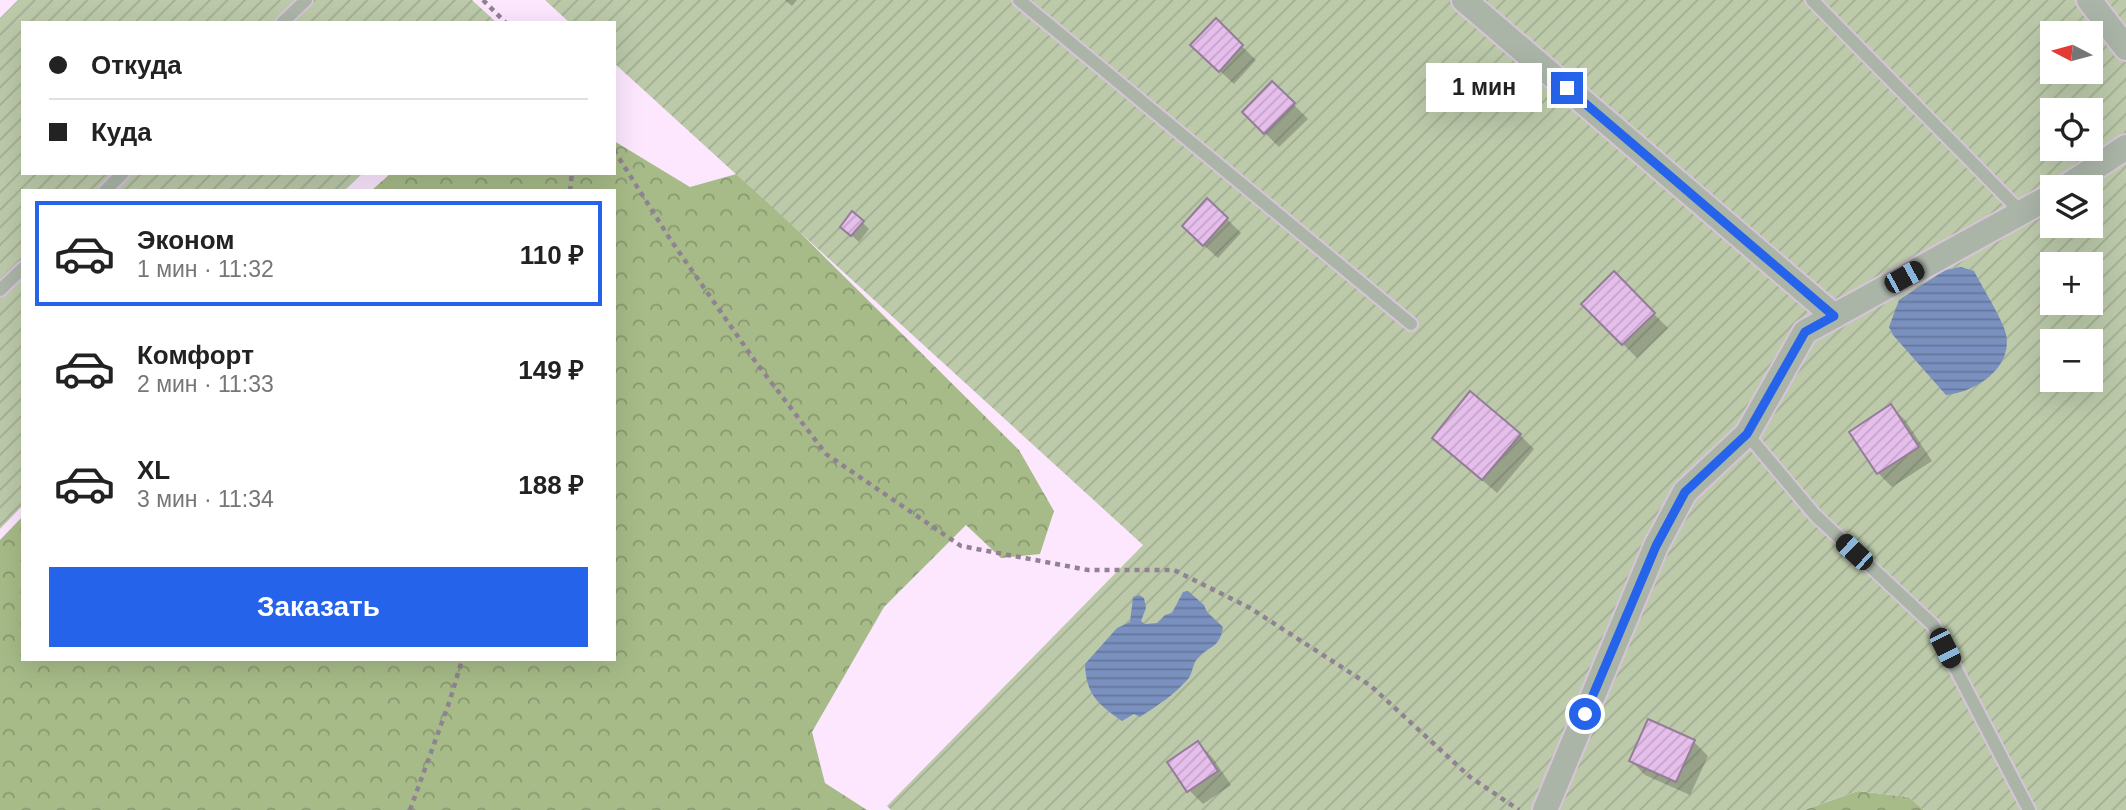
<!DOCTYPE html>
<html lang="ru">
<head>
<meta charset="utf-8">
<style>
  body { margin:0; font-family:Helvetica,sans-serif; background:#f6f6f6; color:#222; height:100vh; display:flex; flex-direction:column; font-size:26px; white-space:nowrap }
  * { box-sizing:border-box; margin:0 }
  p { font-size:23px; color:#767676 }
  .icon { flex:none; width:38px; height:38px; fill:none; stroke:currentColor; stroke-width:2; stroke-linecap:round; stroke-linejoin:round }
  .map { position:relative; flex:1; overflow:hidden }
  .details { position:absolute; left:21px; top:189px; width:595px; height:472px; display:flex; flex-direction:column; background:#fff; border-radius:0px; box-shadow:0 7px 28px #0002 }
  .details>* { flex:none }
  .banner { position:absolute; left:21px; top:21px; width:595px; height:154px; border-radius:0px; box-shadow:0 7px 28px #0002; display:grid; align-content:center; height:154px; padding:0 28px; background:#fff }
  .needle { width:46px; rotate:276deg }
  .buttons { position:absolute; left:2040px; top:21px; display:grid; gap:14px }
  .buttons a { display:grid; place-items:center; width:63px; height:63px; border-radius:0px; background:#fff; box-shadow:0 7px 28px #0002; font-size:35px }
  .end { position:absolute; width:32px; height:32px; margin:-16px; border:9px solid #2563eb; background:#fff; box-shadow:0 0 0 4px #fff }
  .from { border-radius:50% }
  .bubble { position:absolute; height:49px; border-radius:0px; background:#fff; box-shadow:0 7px 28px #0002; font-size:23px; font-weight:700; line-height:49px; text-align:center }
  .car { position:absolute; width:21px; height:42px; margin:-21px -10px; border-radius:9px; box-shadow:0 0 5px 2px #0007; background:linear-gradient(#222 24%,#8ab4d8 0 40%,#222 0 76%,#8ab4d8 0 86%,#222 0) }
  .banner b { display:flex; align-items:center; gap:24px; height:66px; font-size:26px }
  .banner b+b { border-top:2px solid #e0e0e0 }
  .banner i { width:18px; height:18px; background:#222 }
  ul { padding:12px 0 0; list-style:none }
  li { display:flex; align-items:center; gap:21px; height:105px; margin:0 14px 10px; padding:0 14px; border:4px solid transparent; border-radius:0px }
  li div { flex:1 }
  li b { display:block; font-size:26px }
  li em { font-style:normal; font-weight:700 }
  li.selected { border-color:#2563eb }
  li>.icon { width:63px; height:63px; stroke-width:1.5 }
  .cta { display:flex; gap:14px; margin-top:auto; padding:14px 28px }
  .cta a { flex:1; height:80px; border-radius:0px; background:#2563eb; color:#fff; font-size:28px; font-weight:700; line-height:80px; text-align:center }
  .map>svg:first-child { display:block }
</style>
</head>
<body>
<div class="map">
<svg width="2126" height="810" viewBox="0 0 2126 810">
  <defs>
    <pattern id="forest-crowns" width="20" height="18" patternUnits="userSpaceOnUse" patternTransform="scale(1.75)"><rect width="20" height="18" fill="#a7bb88"/><path d="M2 6a3 3 0 1 1 6 0M12 15a3 3 0 1 1 6 0" fill="none" stroke="#899870"/></pattern>
    <pattern id="garden-furrows" width="10" height="10" patternUnits="userSpaceOnUse" patternTransform="scale(1.75)"><rect width="10" height="10" fill="#bccaaa"/><path d="M-1 1l2-2M0 10L10 0M9 11l2-2" fill="none" stroke="#a2ae93"/></pattern>
    <pattern id="water-rules" width="6" height="5" patternUnits="userSpaceOnUse" patternTransform="scale(1.75)"><rect width="6" height="5" fill="#7a90bf"/><path d="M0 2.5h6" fill="none" stroke="#65769c"/></pattern>
    <pattern id="building-hatch" width="6" height="6" patternUnits="userSpaceOnUse" patternTransform="scale(1.75)"><rect width="6" height="6" fill="#e5beeb"/><path d="M-1 1l2-2M0 6l6-6M5 7l2-2" fill="none" stroke="#c5a3ca"/></pattern>
  </defs>
  <rect width="100%" height="100%" fill="#fce7ff"/>
  <g fill="url(#forest-crowns)">
    <path d="M614,141L690,187L740,173L1019,450L1054,511L1040,554L1001,558L966,525L884,607L812,732L825,783L867,810H0V540L23,516V660H614V191H371L391,173H614Z"/>
    <path d="M1858,791L1909,797L1924,810H1804Z"/>
  </g>
  <g fill="url(#garden-furrows)" fill-rule="evenodd">
    <path d="M18,0H472L497,23H23V173H363L344,191H23V505L0,529V18Z"/>
    <path d="M545,0H2126V810H1924L1909,797L1858,791L1804,810H891L887,806L1143,545L614,63V23H570ZM2053,33H2091V72H2053ZM2053,110H2091V149H2053ZM2053,187H2091V226H2053ZM2053,264H2091V303H2053ZM2053,341H2091V380H2053Z"/>
  </g>
  <g fill="url(#water-rules)">
    <path d="M1961,267L1974,271C1981,285 2003,320 2006,334C2013,368 1976,392 1946,395L1893,335L1889,327L1899,300L1945,270Z"/>
    <path d="M1188,591L1204,605L1207,612L1223,627C1219,650 1210,644 1197,659C1192,665 1193,673 1188,679C1174,695 1157,706 1140,717L1134,714L1122,721C1098,704 1086,695 1085,664L1117,628L1130,622L1133,597L1139,595L1144,598L1146,608L1141,621L1145,624L1157,623L1165,615L1172,613L1183,592Z"/>
  </g>
  <g fill="#0003">
    <path d="M785,0H797L792,6Z"/>
    <path d="M1216,21L1256,60L1234,84L1207,59Z"/>
    <path d="M1272,83L1308,119L1279,147L1244,112Z"/>
    <path d="M1227,219L1241,233L1218,258L1198,240Z"/>
    <path d="M862,222L869,229L859,242L849,233Z"/>
    <path d="M1614,274L1668,328L1637,358L1583,304Z"/>
    <path d="M1891,406L1905,420L1932,461L1892,487L1878,473L1852,432Z"/>
    <path d="M1520,435L1534,449L1497,493L1434,438Z"/>
    <path d="M1694,742L1708,756L1690,795L1645,775L1631,761Z"/>
    <path d="M1198,743L1212,757L1231,785L1203,804L1189,790Z"/>
  </g>
  <g fill="url(#building-hatch)" stroke="#947d98" stroke-width="2">
    <path d="M1216,18L1243,45L1219,72L1190,45Z"/>
    <path d="M1272,81L1295,103L1264,134L1242,112Z"/>
    <path d="M1207,198L1228,218L1203,246L1182,226Z"/>
    <path d="M852,211L864,221L851,236L840,227Z"/>
    <path d="M1614,271L1655,313L1622,345L1581,304Z"/>
    <path d="M1470,391L1521,434L1482,480L1432,438Z"/>
    <path d="M1891,404L1919,447L1877,474L1849,432Z"/>
    <path d="M1648,719L1695,740L1676,782L1629,761Z"/>
    <path d="M1198,741L1218,771L1187,792L1167,762Z"/>
  </g>
  <g fill="none" stroke-linecap="round" stroke-linejoin="round">
    <defs>
      <g id="lane">
        <path d="M1019,0L1411,324"/>
        <path d="M1812,0L2021,212"/>
        <path d="M282,23L306,0"/>
        <path d="M105,191L123,173"/>
        <path d="M0,290L23,268"/>
        <path d="M1747,434L1815,515L1933,625L2029,810"/>
      </g>
      <g id="street">
        <path d="M1464,0L1834,316"/>
        <path d="M2089,0L2126,48"/>
        <path d="M2066,187L2126,147"/>
        <path d="M1545,810L1656,546L1685,492L1747,434L1805,332L2053,195"/>
      </g>
    </defs>
    <use href="#lane" stroke="#d7c4da" stroke-width="16"/>
    <use href="#street" stroke="#d7c4da" stroke-width="28"/>
    <g stroke="#918293" stroke-width="4.5" stroke-dasharray="5 5" stroke-linecap="butt">
      <path d="M483,0L506,23"/>
      <path d="M614,150L670,239L755,361L826,454L961,546L1088,570H1174L1250,608L1371,686L1470,777L1519,810"/>
      <path d="M570,191L572,173"/>
      <path d="M410,810L450,700L462,660"/>
    </g>
    <use href="#lane" stroke="#aab5a8" stroke-width="12"/>
    <use href="#street" stroke="#aab5a8" stroke-width="24"/>
  </g>
  <g fill="none" stroke-linecap="round" stroke-linejoin="round">
    <path stroke="#2563eb" stroke-width="9" d="M1567,88L1834,316L1805,332L1747,434L1685,492L1656,546L1585,714"/>
  </g>
</svg>
<div class="buttons">
<a><svg class="needle" viewBox="-14 -14 28 28"><path d="M0-13l5 13h-10z" fill="#e53935"/><path d="M0 13l5-13h-10z" fill="#767676"/></svg></a>
<a><svg class="icon" aria-label="locate" viewBox="0 0 24 24"><circle cx="12" cy="12" r="6"/><path d="M12 2v4M12 18v4M2 12h4M18 12h4"/></svg></a>
<a><svg class="icon" aria-label="layers" viewBox="0 0 24 24"><path d="M12 4l9 5-9 5-9-5zM3 14l9 5 9-5"/></svg></a>
<a>+</a>
<a>−</a>
</div>
<i class="end from" style="left:1585px;top:714px"></i>
<i class="end" style="left:1567px;top:88px"></i>
<div class="bubble" style="left:1426px;top:63px;width:116px">1 мин</div>
<i class="car" style="left:1904px;top:277px;rotate:61deg"></i>
<i class="car" style="left:1854px;top:552px;rotate:313deg"></i>
<i class="car" style="left:1945px;top:648px;rotate:153deg"></i>
<div class="banner">
<b><i class="from"></i>Откуда</b>
<b><i></i>Куда</b>
</div>
<section class="details">
<ul>
<li class="selected"><svg class="icon" aria-label="car" viewBox="0 0 24 24"><path d="M5 17H2v-5l4-1 3-4h7l3 4 3 1v5h-3M9 17h6M6 11h13"/><circle cx="7" cy="17" r="2"/><circle cx="17" cy="17" r="2"/></svg><div><b>Эконом</b><p>1 мин · 11:32</p></div><em>110 ₽</em></li>
<li><svg class="icon" aria-label="car" viewBox="0 0 24 24"><path d="M5 17H2v-5l4-1 3-4h7l3 4 3 1v5h-3M9 17h6M6 11h13"/><circle cx="7" cy="17" r="2"/><circle cx="17" cy="17" r="2"/></svg><div><b>Комфорт</b><p>2 мин · 11:33</p></div><em>149 ₽</em></li>
<li><svg class="icon" aria-label="car" viewBox="0 0 24 24"><path d="M5 17H2v-5l4-1 3-4h7l3 4 3 1v5h-3M9 17h6M6 11h13"/><circle cx="7" cy="17" r="2"/><circle cx="17" cy="17" r="2"/></svg><div><b>XL</b><p>3 мин · 11:34</p></div><em>188 ₽</em></li>
</ul>
<div class="cta"><a>Заказать</a></div>
</section>
</div>
</body>
</html>
